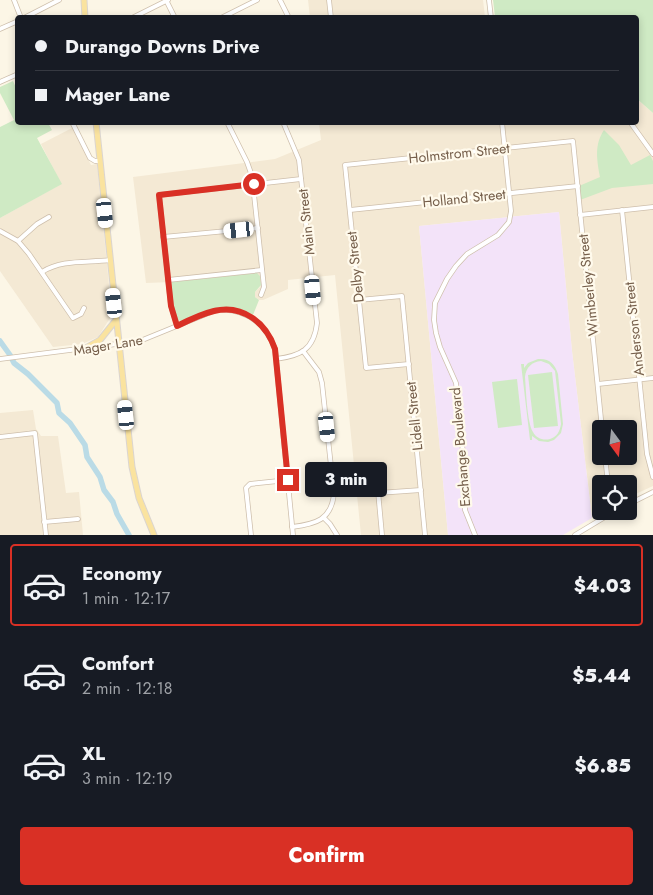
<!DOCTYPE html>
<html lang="en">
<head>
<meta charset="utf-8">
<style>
  body { margin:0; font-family:Jost,sans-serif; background:#20242c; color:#f1f3f6; height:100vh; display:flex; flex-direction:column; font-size:19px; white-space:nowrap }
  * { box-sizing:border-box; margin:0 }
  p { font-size:16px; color:#9ea1a6 }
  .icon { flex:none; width:28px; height:28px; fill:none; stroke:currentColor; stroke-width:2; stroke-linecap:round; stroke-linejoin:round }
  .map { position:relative; height:535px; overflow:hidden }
  .sheet { display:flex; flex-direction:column; background:#171b24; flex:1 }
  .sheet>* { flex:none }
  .top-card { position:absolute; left:15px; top:15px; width:624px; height:110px; border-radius:5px; box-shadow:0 2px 8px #0003; display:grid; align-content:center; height:110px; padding:0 20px; background:#171b24 }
  .needle { width:32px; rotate:165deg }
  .tools { position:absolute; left:592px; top:420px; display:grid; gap:10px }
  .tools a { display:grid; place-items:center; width:45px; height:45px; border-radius:5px; background:#171b24; box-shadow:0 2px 8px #0003; font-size:25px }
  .end { position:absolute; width:22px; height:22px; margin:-11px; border:6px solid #d93025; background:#fff; box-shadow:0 0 0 2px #fff }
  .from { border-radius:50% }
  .bubble { position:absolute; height:35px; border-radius:5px; background:#171b24; box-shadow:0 2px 8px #0003; font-size:16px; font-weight:800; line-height:35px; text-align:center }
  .car { position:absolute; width:15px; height:30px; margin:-15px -8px; border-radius:6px; box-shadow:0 0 4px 1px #0007; background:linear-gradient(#fff 24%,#345 0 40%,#fff 0 76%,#345 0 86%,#fff 0) }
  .top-card b { display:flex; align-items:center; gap:18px; height:48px; font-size:19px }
  .top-card b+b { border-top:1px solid #363941 }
  .top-card i { width:12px; height:12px; background:#f1f3f6 }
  ul { padding:9px 0 0; list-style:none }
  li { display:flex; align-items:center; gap:15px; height:82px; margin:0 10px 8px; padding:0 10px; border:2px solid transparent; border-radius:5px }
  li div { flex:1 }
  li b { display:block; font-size:19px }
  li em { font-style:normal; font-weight:800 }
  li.on { border-color:#d93025 }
  li>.icon { width:45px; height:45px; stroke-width:1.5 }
  .button { display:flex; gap:10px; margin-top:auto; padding:10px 20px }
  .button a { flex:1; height:58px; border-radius:5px; background:#d93025; color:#fff; font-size:20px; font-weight:800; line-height:58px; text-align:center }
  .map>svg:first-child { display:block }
</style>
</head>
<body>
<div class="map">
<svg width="653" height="535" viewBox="0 0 653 535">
  <rect width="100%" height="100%" fill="#fcf6e6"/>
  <g fill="#f4e9d4" fill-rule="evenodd">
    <path d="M308,0H483L485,17H310Z"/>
    <path d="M636,98L653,113V486L629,497V484H601V511H604L592,518L572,351L559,212L419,226L448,535H361L335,275L288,280V289L263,300H259L255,297V292L260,287L257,273L172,282L146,283L133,177L275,159L321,140L319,123L636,122ZM601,429H629V456H601Z"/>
    <path d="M72,128L91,165L97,164L112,315L98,337L82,344L53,347L0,271V218L61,184L41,144Z"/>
    <path d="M33,410L36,429L41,436H58L66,493L79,492L83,535H0V413Z"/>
  </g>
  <path fill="#f3e3f9" d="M559,212L572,351L592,518L563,535H448L419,226Z"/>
  <g fill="#cfeac4" fill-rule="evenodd">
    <path d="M493,0H653V113L636,98V18L495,17Z"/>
    <path d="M13,81L17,90L18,122L48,123L52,130L37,138L62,184L0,218V127L14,120L0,93V87Z"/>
    <path d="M604,130L619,145L631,165L650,155L653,161V184L612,188L580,200L579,186L600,177C597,160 594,145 604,130Z"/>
    <path d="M257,273L260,276L261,285L255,292V297L259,300L253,315C225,300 207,310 181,321L178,320C174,309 169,293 172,282Z"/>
    <path d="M538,359C549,358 555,364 558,374L563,424L561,433L554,440L548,442L539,441L532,436V440H530L521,364H524V368L528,363ZM541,361L549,364L555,371L561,424C560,431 557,437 550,439C543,441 536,438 533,432C527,423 526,389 525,377C526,367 532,362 541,361Z"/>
    <path d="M552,372L558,426L534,428L528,375Z"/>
    <path d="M517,379L522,425L498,428L492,382Z"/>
  </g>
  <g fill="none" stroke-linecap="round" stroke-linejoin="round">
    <path stroke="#badbe6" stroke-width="5.5" d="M0,341L10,355L14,363L28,374L57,403L59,413L70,423L85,445L87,457L100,477L104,490L113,502L117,514L129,535"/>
    <defs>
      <g id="minor">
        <path d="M14,0L21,18"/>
        <path d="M166,0L175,18"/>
        <path d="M280,0L289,18"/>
        <path d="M329,0L331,18"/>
        <path d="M489,0L491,18"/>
        <path d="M24,18L59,0"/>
        <path d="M132,18L168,0"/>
        <path d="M221,18L257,0"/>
        <path d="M0,29L18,21"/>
        <path d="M0,82L18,74"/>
        <path d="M72,122L90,158L95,161H99"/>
        <path d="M227,122L247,162L252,176L264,287L261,295"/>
        <path d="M630,122L653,154"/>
        <path d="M350,210L578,186"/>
        <path d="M622,210L647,454L653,477"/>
        <path d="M580,215L653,207"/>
        <path d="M0,231L18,241L29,254L73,318L81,314L84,308"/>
        <path d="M163,237L258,228"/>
        <path d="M18,241L37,224L49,217"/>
        <path d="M42,272C62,259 87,263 110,260"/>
        <path d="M168,280L262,270"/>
        <path d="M359,300L402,296L425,535"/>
        <path d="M177,325L171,306L159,195L301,179"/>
        <path d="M0,359L140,341L216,310C245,308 265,322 275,349L293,535"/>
        <path d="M276,359C300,356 314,350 317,323L299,160L283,122"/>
        <path d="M409,364L366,368L345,165L573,141L602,429"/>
        <path d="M598,384L653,378"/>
        <path d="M0,437L35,433L46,535"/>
        <path d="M605,456L608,484"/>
        <path d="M376,469L382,535"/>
        <path d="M378,493L421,490"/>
        <path d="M629,504L653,492"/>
        <path d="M324,518L330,524L337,535"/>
        <path d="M44,522L78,519"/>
        <path d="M292,527C316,524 331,520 334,494L322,383L319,372L303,351"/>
        <path d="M251,535L246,488L250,484L288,480"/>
        <path d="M475,535L465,510V473L456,383L440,347L436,333L434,320L435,303L447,279L456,266L467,254L498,235L509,222L511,211L502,122"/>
        <path d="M575,535L615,511"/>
      </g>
      <g id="major">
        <path d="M84,0L85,18"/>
        <path d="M96,122L132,467L139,498L154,535"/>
        <path d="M84,349L100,340L116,320"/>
      </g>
    </defs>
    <use href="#minor" stroke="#cebfac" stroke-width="5.5"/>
    <use href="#major" stroke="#dbd5d0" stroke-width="7"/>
    <use href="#minor" stroke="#fff" stroke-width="4"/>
    <use href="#major" stroke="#fae39f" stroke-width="5"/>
  </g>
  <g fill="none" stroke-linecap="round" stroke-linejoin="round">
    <path stroke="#d93025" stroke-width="6" d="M254,184L159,195L171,306L177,326C189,320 201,314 214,311C243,304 266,323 275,349L288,480"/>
  </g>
  <g text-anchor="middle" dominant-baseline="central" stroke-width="4.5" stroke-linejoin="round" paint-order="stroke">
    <g font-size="14" fill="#765f4b" stroke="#fffaec">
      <text transform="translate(459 153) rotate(-6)">Holmstrom Street</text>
      <text transform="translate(464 198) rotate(-6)">Holland Street</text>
      <text transform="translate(306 222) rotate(-96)">Main Street</text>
      <text transform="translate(355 267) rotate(-96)">Delby Street</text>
      <text transform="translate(588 285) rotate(-96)">Wimberley Street</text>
      <text transform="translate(634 329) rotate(-96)">Anderson Street</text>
      <text transform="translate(108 345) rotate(-9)">Mager Lane</text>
      <text transform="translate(414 416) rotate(-96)">Lidell Street</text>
      <text transform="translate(460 447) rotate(-95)">Exchange Boulevard</text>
    </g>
  </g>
</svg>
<div class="tools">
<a><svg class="needle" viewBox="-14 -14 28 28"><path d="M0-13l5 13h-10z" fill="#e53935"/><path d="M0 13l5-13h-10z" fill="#9ea1a6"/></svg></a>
<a><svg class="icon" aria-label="locate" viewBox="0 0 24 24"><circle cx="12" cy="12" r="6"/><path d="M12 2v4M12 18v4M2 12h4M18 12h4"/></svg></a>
</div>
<i class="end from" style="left:254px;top:184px"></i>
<i class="end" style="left:288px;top:480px"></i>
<div class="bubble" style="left:305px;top:462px;width:82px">3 min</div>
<i class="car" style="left:105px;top:213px;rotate:174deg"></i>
<i class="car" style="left:239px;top:230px;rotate:264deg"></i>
<i class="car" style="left:313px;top:290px;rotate:175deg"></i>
<i class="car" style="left:114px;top:303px;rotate:354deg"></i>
<i class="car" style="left:126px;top:415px;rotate:354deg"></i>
<i class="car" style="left:327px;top:427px;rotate:174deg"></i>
<div class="top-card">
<b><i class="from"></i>Durango Downs Drive</b>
<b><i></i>Mager Lane</b>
</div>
</div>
<section class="sheet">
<ul>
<li class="on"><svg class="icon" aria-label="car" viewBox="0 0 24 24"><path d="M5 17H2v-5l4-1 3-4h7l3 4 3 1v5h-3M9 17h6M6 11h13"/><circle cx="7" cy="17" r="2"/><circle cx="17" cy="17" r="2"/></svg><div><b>Economy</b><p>1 min · 12:17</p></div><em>$4.03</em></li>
<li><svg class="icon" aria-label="car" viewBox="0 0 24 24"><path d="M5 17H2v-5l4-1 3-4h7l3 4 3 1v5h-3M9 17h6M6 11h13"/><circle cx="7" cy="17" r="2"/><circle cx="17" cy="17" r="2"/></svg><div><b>Comfort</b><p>2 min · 12:18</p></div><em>$5.44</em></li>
<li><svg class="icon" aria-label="car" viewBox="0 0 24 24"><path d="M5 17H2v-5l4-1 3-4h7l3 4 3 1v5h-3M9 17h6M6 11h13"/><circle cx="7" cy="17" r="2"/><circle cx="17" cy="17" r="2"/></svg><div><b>XL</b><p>3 min · 12:19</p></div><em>$6.85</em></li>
</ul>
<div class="button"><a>Confirm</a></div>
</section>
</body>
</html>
